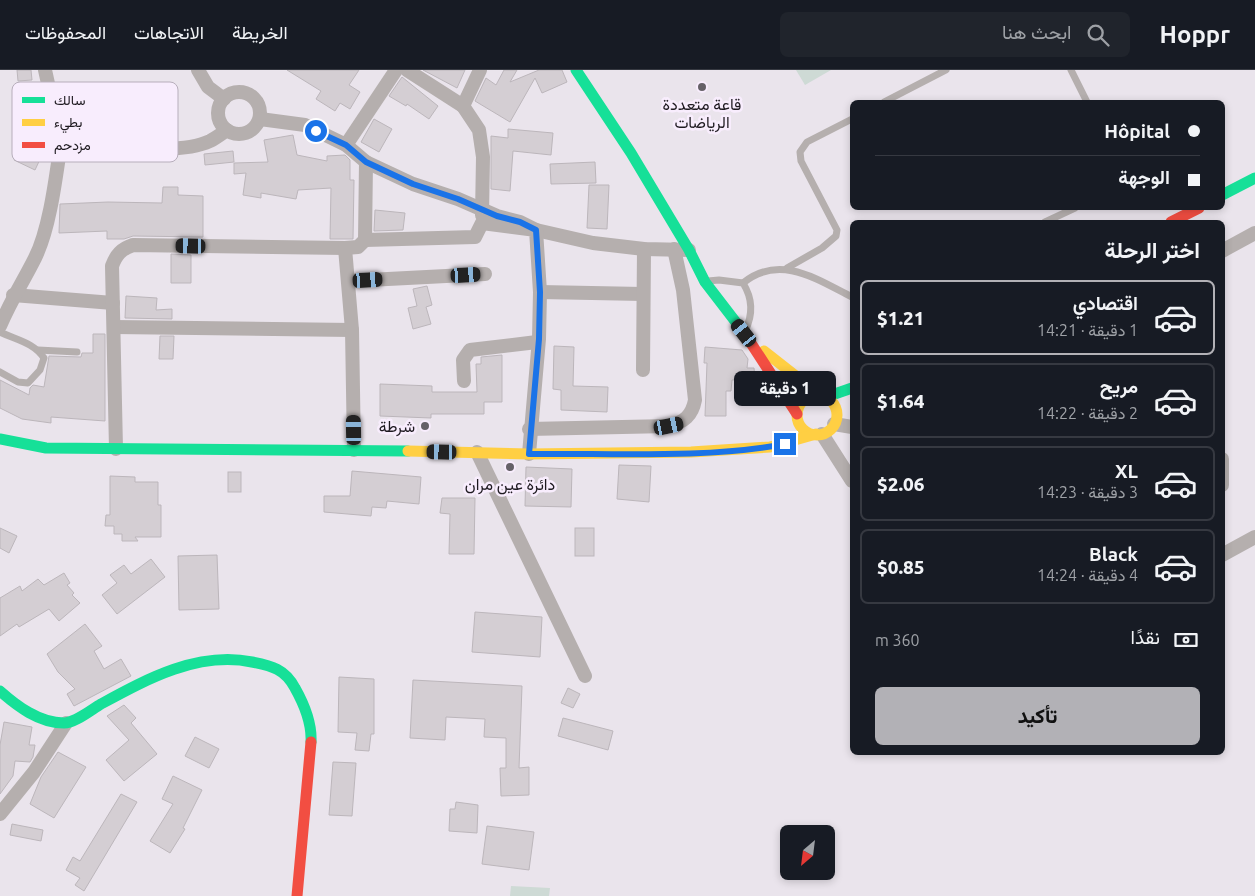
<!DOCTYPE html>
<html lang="ar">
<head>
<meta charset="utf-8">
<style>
  body { margin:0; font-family:Ubuntu,Vazirmatn,sans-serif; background:#20242c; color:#f1f3f6; direction:rtl; height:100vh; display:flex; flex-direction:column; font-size:19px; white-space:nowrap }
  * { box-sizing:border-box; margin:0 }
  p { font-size:16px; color:#9ea1a6 }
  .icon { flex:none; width:28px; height:28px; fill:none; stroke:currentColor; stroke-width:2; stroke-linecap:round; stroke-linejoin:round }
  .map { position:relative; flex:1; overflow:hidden; direction:ltr }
  .sheet { position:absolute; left:850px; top:150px; width:375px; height:535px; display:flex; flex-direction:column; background:#171b24; border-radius:8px; box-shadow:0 2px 8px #0003; direction:rtl }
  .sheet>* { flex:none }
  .top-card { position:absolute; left:850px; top:30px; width:375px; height:110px; border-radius:8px; box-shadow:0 2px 8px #0003; direction:rtl; display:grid; align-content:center; height:110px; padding:0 25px; background:#171b24 }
  .needle { width:32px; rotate:208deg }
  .controls { position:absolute; left:780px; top:755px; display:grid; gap:10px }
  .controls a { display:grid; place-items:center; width:55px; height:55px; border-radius:8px; background:#171b24; box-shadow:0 2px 8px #0003; font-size:25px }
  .end { position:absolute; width:22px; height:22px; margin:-11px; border:6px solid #1a73e8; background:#fff; box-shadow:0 0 0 2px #fff }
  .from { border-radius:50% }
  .bubble { position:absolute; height:35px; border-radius:8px; background:#171b24; box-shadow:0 2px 8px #0003; font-size:16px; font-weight:800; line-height:35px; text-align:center; direction:rtl }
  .car { position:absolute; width:15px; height:30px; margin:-15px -8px; border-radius:6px; box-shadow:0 0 4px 1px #0007; background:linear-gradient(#222 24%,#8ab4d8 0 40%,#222 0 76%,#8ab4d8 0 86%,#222 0) }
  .top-card b { display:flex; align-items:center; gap:18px; height:48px; font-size:19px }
  .top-card b+b { border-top:1px solid #363941 }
  .top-card i { width:12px; height:12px; background:#f1f3f6 }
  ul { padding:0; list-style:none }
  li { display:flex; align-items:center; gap:15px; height:75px; margin:0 10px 8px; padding:0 15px; border:2px solid #363941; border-radius:8px }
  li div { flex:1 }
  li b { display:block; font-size:19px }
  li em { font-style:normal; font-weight:800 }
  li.active { border-color:#b2b1b6 }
  li>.icon { width:45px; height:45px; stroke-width:1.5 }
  h2 { padding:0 25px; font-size:22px; line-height:60px }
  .pay { display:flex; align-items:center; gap:12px; height:55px; padding:0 25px; font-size:19px }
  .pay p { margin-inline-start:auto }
  .action { display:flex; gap:10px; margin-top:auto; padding:10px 25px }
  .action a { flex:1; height:58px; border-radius:8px; background:#b2b1b6; color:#111; font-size:20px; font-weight:800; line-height:58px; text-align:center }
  header { display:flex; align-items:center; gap:30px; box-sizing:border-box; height:70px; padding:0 25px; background:#171b24; border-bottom:1px solid #363941 }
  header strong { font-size:24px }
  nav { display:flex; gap:28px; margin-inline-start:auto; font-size:18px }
  .search { width:350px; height:45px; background:#20242c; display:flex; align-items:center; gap:12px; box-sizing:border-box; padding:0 18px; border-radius:8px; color:#9ea1a6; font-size:19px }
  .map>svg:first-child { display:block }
</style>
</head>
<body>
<header>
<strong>Hoppr</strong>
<div class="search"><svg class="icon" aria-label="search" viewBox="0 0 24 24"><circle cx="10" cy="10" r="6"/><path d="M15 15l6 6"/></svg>ابحث هنا</div>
<nav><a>الخريطة</a><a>الاتجاهات</a><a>المحفوظات</a></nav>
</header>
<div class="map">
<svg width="1255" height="826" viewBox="0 0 1255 826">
  <rect width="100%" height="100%" fill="#eae4ec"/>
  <g fill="#cedad5">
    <path d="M796,0H831L805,15Z"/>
    <path d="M511,816L550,818L549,826H510Z"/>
  </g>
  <g fill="#d4ced3" stroke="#bcb6bb">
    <path d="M17,0H31L32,10L18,11Z"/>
    <path d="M287,0H359L349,15L360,22L350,39L340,33L335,41L316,29L321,21Z"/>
    <path d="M423,0H465L457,18Z"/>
    <path d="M504,0H517L510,12L539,0H562L567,12L542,23L535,8L510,52L475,31L486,8L496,15Z"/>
    <path d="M402,7L438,36L429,49L407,34L406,36L389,26Z"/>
    <path d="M374,49L392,59L379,82L361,72Z"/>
    <path d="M508,59L553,63L551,85L513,81L510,121L491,119V66L508,68Z"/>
    <path d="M293,65L297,85L327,91V86L345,85L350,90V110H354L353,169H330L331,118L298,120L296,129L261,123V128L243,125L246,103L234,104V93L268,92L264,70Z"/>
    <path d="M22,75L42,85L35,100L14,90Z"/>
    <path d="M233,81L234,92L205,95L204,84Z"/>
    <path d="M595,92L596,113L551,114L550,94Z"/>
    <path d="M589,115H609L607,159L587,158Z"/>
    <path d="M163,117H178V125L203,126V167L133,166L124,169H107V161L59,163L60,134L108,132L162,133Z"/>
    <path d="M375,140L405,143L403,160L374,161Z"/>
    <path d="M171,184L191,185V213H171Z"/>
    <path d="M427,216L432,235L426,237L431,254L413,259L408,238L417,236L413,219Z"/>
    <path d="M126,226L157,228L156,240L172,239V249L125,248Z"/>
    <path d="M93,264H105V351L51,347V353L22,349L0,338V310L29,325L30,318L33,315L44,317L49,286L81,287L82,283H93Z"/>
    <path d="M160,266H174L173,289H159Z"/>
    <path d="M554,276L574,277L573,316L608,317L607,342L561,340V320L553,319Z"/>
    <path d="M705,277L742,280L748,289L747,298H754L755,309L732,310L731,321H726V346H705L707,293H704Z"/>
    <path d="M502,285V332H484V344H431V348L380,346V314L432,316V322H477L476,294H481V287Z"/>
    <path d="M619,395L651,396L649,432L617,429Z"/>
    <path d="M526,397L572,399L571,437L525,436Z"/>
    <path d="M352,401L421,407L419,434L387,431L386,438L372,437L371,446L324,442V426H350Z"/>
    <rect x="228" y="402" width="13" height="20"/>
    <path d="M110,406L135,407V412H158V435H161V467H135L138,471H122V464H114V456H105L106,445H110Z"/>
    <path d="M442,428H475L474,484H449L450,444L440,443Z"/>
    <path d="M0,458L17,466L9,483L0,478Z"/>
    <rect x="575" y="458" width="19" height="28"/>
    <path d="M217,485L219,539L179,540L178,486Z"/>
    <path d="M151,489L165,507L117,544L102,525L117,513L110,505L124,495L131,504Z"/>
    <path d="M64,503L70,513L67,515L74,523L72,525L80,533L59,551L49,539L19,557L17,554L0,566V528L20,516L22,521L38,509L44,515Z"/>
    <path d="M475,542L542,547L540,587L472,582Z"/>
    <path d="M85,554L102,576L94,581L104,599L121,589L131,606L74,636L67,624L75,619L58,602L47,584Z"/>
    <path d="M339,607L374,609V664H371L369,681L355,680L357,663L338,662Z"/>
    <path d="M413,610L522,616L519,698L529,697V725L501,726L500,698H506V668L484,667L485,649L446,647L445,670L410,668Z"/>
    <path d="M568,618L580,624L573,638L561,633Z"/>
    <path d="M124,635L136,648L131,653L157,684L124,711L106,690L129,670L107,646Z"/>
    <path d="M563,648L613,661L608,680L558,666Z"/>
    <path d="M4,652L32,657L29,675H35L33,687L30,692L15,691L13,706L0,724V675Z"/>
    <path d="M195,667L219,679L209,698L185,686Z"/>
    <path d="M58,682L86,697L54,748L30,734L41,707Z"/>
    <path d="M333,692L356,693L352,746L329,745Z"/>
    <path d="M173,706L202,720L183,758L185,759L170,783L150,771L173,734L162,729Z"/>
    <path d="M121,724L137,732L84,821L75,815L80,808L66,800L73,787L80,791Z"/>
    <path d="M456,732L478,735L477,763L449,761L450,739H455Z"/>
    <path d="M12,754L43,760L41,771L10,765Z"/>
    <path d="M487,756L534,762L529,800L482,794Z"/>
  </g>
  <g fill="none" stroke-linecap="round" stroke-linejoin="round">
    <g stroke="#b5afae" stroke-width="7">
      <path d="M1071,0L1087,32"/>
      <path d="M884,32L946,0"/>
      <path d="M1045,152L1075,138"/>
      <path d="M787,198L822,178L836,166L837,160L801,91L800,82L807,72L852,49"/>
      <path d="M708,211L719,210L743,213C753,229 753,245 745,261"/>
      <path d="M743,213C780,183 818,210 852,227"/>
      <path d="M0,262C16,270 33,272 44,288L40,300L28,313L18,312L0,302"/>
      <path d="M38,280L77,282"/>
    </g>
    <g stroke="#b5afae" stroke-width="14">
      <path d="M45,0L61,72"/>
      <path d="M198,0L208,17L224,29"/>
      <path d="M407,0L463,36"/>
      <path d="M480,0L463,36L479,60L483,87L482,145"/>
      <circle cx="239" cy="43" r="21"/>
      <path d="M260,49L305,55L346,75L366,92L413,114L458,129L497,146L520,152L536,160L593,173L644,179L689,180"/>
      <path d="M346,75L396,0"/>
      <path d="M365,170L475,167L482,153L536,160L540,222L539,269L529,384"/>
      <path d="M1222,181L1255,163"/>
      <path d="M349,211L485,204"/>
      <path d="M540,222L643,224"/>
      <path d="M13,225L113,233"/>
      <path d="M0,256C11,230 23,212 35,188C50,158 56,106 61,72C103,71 174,88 210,71C216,68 221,64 227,60"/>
      <path d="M114,257L352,260"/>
      <path d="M643,300L644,179"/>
      <path d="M464,311L463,290L470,280L537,272"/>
      <path d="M834,354L852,357"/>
      <path d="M529,359L669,356C684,352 692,346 695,330L683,220L674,179"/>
      <path d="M822,364L852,411"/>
      <path d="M116,379L112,196C116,185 121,179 133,175L345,178"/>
      <path d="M354,380L352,260L345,178L358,177L365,170L366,92"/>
      <path d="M477,382L585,606"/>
      <path d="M1222,389V415"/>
      <path d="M1222,485L1255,467"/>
      <path d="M0,744L34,702L66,653"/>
    </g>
    <g stroke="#16e098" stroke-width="11">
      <path d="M576,0L631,83L689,180L705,212L745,264"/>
      <path d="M1222,125L1255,108"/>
      <path d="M826,327L852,318"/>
      <path d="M0,369L46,378L408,381"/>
      <path d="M0,621C17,636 39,653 64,653C75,653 91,640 101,634C147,609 198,581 252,592C272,596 285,599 295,618C304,634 312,654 311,672"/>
    </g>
    <g stroke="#ffcf43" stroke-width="11">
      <path d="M764,281L820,325"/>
      <circle cx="817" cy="345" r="20"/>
      <path d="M408,381L529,384L691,382L770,377L816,364"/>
    </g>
    <g stroke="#f24e42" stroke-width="11">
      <path d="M1171,152L1199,138"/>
      <path d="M745,264L797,344"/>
      <path d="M297,826L311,672"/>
    </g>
  </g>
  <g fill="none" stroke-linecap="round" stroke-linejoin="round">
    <path stroke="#1a73e8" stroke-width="6" d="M316,61L346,75L366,92L413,114L458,129L497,146L520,152L536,160L540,222L539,269L529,384C610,383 706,389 785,374"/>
  </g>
  <g fill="#656167" stroke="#f8edfd" stroke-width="2">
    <circle cx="702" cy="17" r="5"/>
    <circle cx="425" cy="356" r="5"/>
    <circle cx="510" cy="397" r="5"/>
  </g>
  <g text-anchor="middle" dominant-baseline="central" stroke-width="5" stroke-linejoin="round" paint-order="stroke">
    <g font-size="16" fill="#1e1a20" stroke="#f8edfd">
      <text x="702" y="34">قاعة متعددة<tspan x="702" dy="18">الرياضات</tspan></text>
      <text x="415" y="356" text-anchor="end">شرطة</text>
      <text x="510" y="414">دائرة عين مران</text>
    </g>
  </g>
  <rect x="12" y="12" width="166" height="80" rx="8" fill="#f8edfd" stroke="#b7aebb" stroke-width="1"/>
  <rect x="22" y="27" width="23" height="6" fill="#16e098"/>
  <rect x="22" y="49" width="23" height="7" fill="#ffcf43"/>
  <rect x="22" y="72" width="23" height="6" fill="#f24e42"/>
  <g font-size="14" fill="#1e1a20">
    <text x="54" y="35">سالك</text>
    <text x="54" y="57">بطيء</text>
    <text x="54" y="80">مزدحم</text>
  </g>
</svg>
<div class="controls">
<a><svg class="needle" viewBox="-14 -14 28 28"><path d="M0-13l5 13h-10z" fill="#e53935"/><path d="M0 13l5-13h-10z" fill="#9ea1a6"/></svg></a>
</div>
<i class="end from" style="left:316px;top:61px"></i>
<i class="end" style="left:785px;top:374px"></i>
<div class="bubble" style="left:734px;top:301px;width:102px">1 دقيقة</div>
<i class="car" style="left:191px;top:176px;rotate:271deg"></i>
<i class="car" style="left:466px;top:205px;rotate:87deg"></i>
<i class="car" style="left:368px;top:210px;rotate:87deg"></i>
<i class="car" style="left:744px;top:263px;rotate:322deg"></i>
<i class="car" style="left:669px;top:356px;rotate:78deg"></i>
<i class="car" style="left:354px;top:360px;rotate:359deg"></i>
<i class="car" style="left:442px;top:382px;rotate:271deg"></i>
<div class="top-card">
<b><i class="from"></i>Hôpital</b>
<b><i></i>الوجهة</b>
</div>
<section class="sheet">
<h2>اختر الرحلة</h2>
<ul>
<li class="active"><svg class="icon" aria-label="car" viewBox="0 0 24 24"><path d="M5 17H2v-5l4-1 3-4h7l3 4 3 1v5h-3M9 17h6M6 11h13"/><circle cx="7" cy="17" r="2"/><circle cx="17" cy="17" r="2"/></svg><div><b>اقتصادي</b><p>1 دقيقة · 14:21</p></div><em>$1.21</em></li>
<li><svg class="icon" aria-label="car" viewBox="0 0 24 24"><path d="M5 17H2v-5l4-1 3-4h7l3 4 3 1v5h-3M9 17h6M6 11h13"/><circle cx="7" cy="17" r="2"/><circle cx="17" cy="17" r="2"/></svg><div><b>مريح</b><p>2 دقيقة · 14:22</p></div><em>$1.64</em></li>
<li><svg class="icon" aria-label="car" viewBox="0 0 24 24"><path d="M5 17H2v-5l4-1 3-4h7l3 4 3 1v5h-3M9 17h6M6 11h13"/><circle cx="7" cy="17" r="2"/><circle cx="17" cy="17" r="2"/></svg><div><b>XL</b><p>3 دقيقة · 14:23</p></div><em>$2.06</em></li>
<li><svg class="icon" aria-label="car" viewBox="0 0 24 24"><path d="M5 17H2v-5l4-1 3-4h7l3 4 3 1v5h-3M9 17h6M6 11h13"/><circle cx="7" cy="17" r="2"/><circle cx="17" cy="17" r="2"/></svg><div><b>Black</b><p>4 دقيقة · 14:24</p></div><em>$0.85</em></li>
</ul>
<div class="pay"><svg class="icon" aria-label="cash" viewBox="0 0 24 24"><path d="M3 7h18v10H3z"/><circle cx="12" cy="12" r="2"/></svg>نقدًا<p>360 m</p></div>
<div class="action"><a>تأكيد</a></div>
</section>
</div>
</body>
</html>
